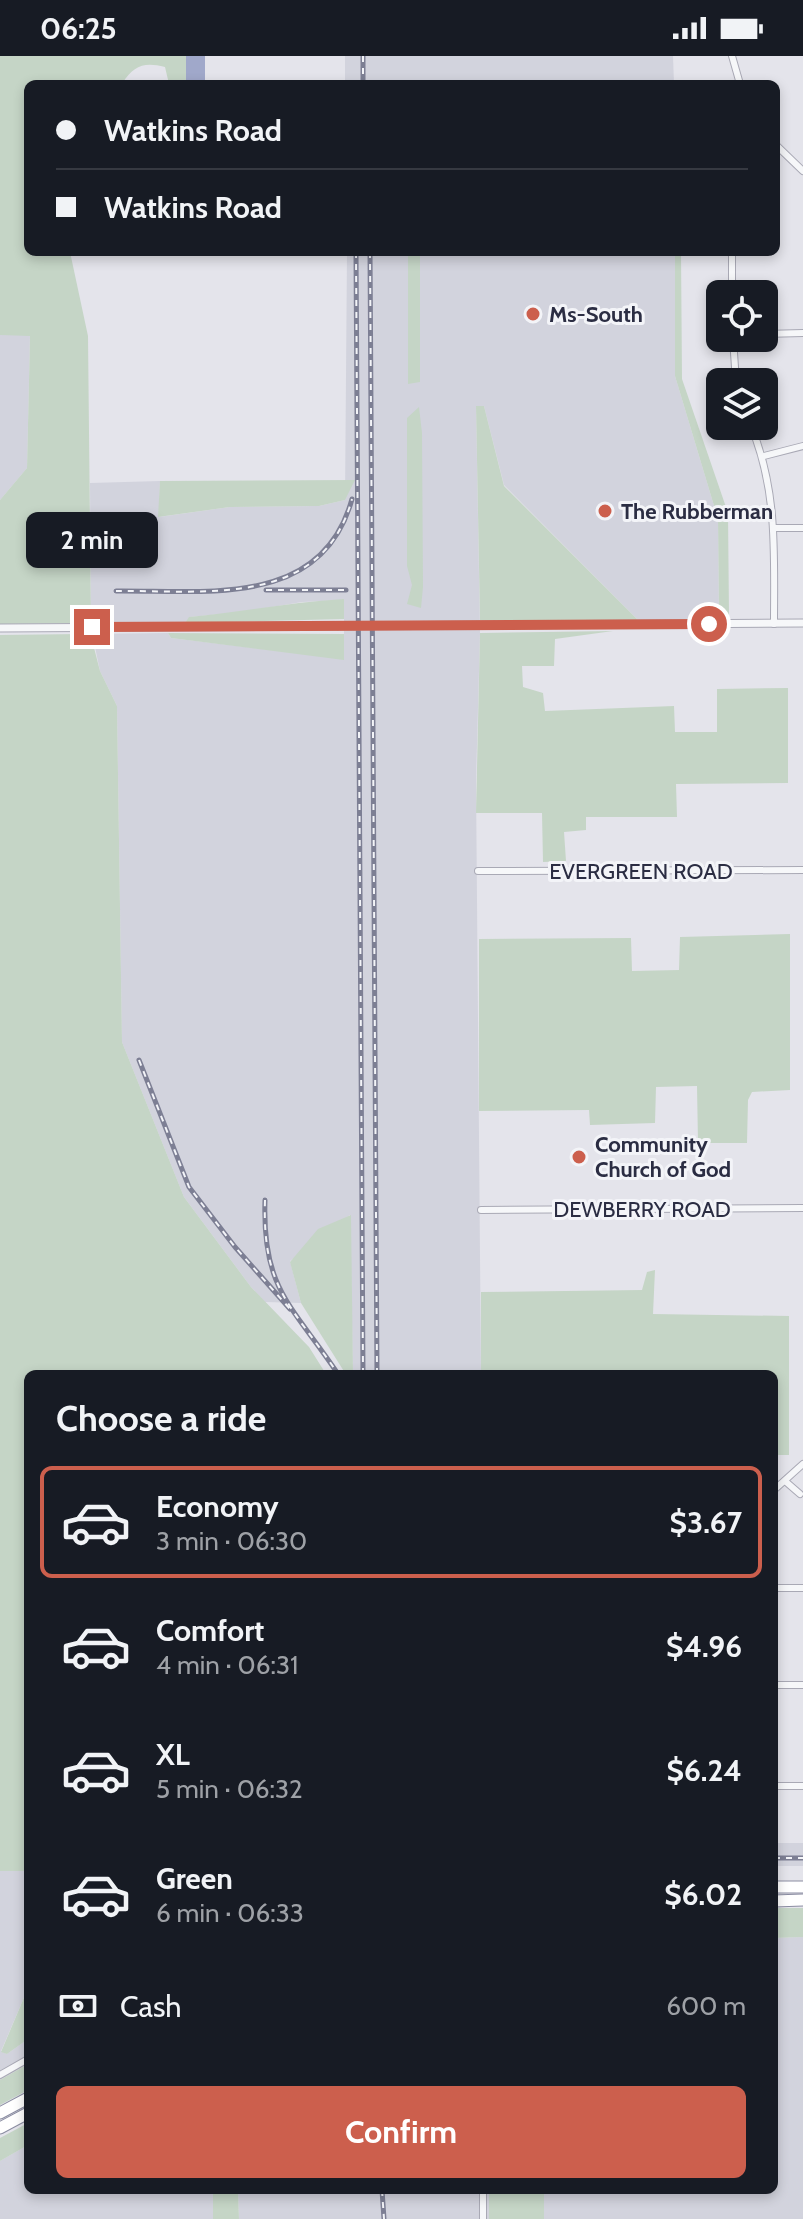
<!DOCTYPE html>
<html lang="en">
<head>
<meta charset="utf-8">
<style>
  body { margin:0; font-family:Cabin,sans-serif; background:#20242c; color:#f1f3f6; height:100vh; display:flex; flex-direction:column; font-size:30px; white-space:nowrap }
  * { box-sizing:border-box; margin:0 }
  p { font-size:26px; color:#9ea1a6 }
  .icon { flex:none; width:44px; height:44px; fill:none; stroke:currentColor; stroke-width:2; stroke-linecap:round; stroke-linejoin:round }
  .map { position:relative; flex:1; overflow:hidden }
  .side { position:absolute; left:24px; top:1314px; width:754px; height:824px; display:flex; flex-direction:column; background:#171b24; border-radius:12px; box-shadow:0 4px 12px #0003 }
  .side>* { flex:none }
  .guide { position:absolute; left:24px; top:24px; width:756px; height:176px; border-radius:12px; box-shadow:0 4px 12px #0003; display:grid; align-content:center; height:176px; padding:0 32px; background:#171b24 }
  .tools { position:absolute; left:706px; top:224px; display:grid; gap:16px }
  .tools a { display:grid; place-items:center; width:72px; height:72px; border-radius:12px; background:#171b24; box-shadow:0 4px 12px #0003; font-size:40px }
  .end { position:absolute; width:36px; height:36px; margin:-18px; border:10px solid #cc5f4d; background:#fff; box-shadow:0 0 0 4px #fff }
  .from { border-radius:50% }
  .bubble { position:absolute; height:56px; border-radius:12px; background:#171b24; box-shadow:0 4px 12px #0003; font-size:26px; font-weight:700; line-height:56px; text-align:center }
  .guide b { display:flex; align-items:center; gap:28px; height:76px; font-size:30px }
  .guide b+b { border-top:2px solid #363941 }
  .guide i { width:20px; height:20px; background:#f1f3f6 }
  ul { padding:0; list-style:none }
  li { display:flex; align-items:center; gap:24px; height:112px; margin:0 16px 12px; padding:0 16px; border:4px solid transparent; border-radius:12px }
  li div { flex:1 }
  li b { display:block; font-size:30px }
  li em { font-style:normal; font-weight:700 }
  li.active { border-color:#cc5f4d }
  li>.icon { width:72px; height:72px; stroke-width:1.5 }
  h2 { padding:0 32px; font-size:36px; line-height:96px }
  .pay { display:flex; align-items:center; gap:20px; height:88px; padding:0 32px; font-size:30px }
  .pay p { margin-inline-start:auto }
  .cta { display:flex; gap:16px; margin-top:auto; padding:16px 32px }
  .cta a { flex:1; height:92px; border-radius:12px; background:#cc5f4d; color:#fff; font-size:32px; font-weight:700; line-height:92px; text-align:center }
  .status { display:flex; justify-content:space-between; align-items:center; height:56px; padding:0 40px; background:#171b24; direction:ltr }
  .status svg { height:22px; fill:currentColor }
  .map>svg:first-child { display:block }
</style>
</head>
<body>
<div class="status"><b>06:25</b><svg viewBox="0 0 49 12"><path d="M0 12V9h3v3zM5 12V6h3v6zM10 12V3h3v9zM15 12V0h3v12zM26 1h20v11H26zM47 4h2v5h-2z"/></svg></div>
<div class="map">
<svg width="803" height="2163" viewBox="0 0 803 2163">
  <rect width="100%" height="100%" fill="#e4e4eb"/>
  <g fill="#d2d3dd">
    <path d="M345,0H673L674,28H345Z"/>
    <path d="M347,196H675V320L718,463L719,564H638L504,429L484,350H476L480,577L476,726L481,1318H353L350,1159L290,1205L301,1247L265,1246L251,1231L184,1141L122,986L117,650L100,615L95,591L92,584L81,578L168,577L171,582L344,603V544L302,546L242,556L190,561L185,567H91L90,427L160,425L159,461L230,451L319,450L345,444Z"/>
    <path d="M0,279H30L27,412L0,444Z"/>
    <rect x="774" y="1787" width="29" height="23"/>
    <path d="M0,1815H28V1932L1,1995L7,1998L28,1983V2008L0,2024Z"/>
    <path d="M803,1881V2163H544V2134H774V1882Z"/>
    <path d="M28,2089V2134H213V2163H0V2105Z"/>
    <path d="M238,2134H489V2163H239Z"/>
  </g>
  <g fill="#c5d5c6">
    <path d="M0,0H186V28H169L165,11C144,6 134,9 122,28H28V196H70L88,280L91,567L0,568V444L27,412L30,280L0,279Z"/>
    <path d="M408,196H420V326L408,328Z"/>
    <path d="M675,196H681L682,323L728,457L729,560L719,559L718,463L675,320Z"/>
    <path d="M476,350H484L504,430L638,564H480Z"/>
    <path d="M419,351L422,377L423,531L421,552L407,548L412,529L407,510V362Z"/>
    <path d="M355,424L345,444L319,450L230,451L158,461L160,425Z"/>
    <path d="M344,543V563L185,567L189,561C241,556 292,546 344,543Z"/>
    <path d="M613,575L555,583L554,610H522L523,631L543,637L545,655L674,650L675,676H717V633L788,632V727L676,728L677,761H586V774L564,776L566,805L543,806L542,757H476L480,577Z"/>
    <path d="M168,577L344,578V604L171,582Z"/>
    <path d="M81,578L92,584L100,615L117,650L122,986L184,1141L251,1231L309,1291L326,1318H28V1815H0V579Z"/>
    <path d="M790,878V1034L752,1036L748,1044L747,1087H698L697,1030L656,1031L655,1067L590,1069L589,1054L479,1055V883L631,882L632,915L679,914L680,881Z"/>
    <path d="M351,1159L353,1316L345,1317L301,1247L290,1206L318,1173Z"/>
    <path d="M655,1214L653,1258L789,1260V1399H774V1318H481V1236L642,1234L647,1216Z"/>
    <path d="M774,1852H803V1881L774,1882Z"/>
    <path d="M28,1932V1983L7,1998L1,1996Z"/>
    <path d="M28,2008V2034L0,2049V2024Z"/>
    <path d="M28,2067V2089L0,2105V2082Z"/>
    <path d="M213,2134H238L239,2163H213Z"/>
    <rect x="489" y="2134" width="55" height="29"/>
  </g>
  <rect fill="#a0a8ca" x="186" y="0" width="19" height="28"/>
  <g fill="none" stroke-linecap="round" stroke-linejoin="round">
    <defs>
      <g id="minor">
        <path d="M732,0L740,28"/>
        <path d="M776,89L803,115"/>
        <path d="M732,196V238"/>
        <path d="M732,196H760"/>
        <path d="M764,278L803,277"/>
        <path d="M733,282L736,326"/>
        <path d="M751,370C778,436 774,497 774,568"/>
        <path d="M764,400L803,390"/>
        <path d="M774,472H803"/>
        <path d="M478,815L803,814"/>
        <path d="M481,1154L803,1152"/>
        <path d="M785,1425L800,1438"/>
        <path d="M774,1434L803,1408"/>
        <path d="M774,1532H803"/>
        <path d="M774,1629H803"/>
        <path d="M774,1730H803"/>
        <path d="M0,2019L28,2003"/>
        <path d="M483,2163V2134"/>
      </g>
      <g id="tertiary">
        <path d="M495,569L803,567"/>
        <path d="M0,572L337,570"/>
      </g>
      <g id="motorway">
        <path d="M774,1831H803"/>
        <path d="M774,1845L803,1844"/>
        <path d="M0,2057L28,2042"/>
        <path d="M0,2072L28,2057"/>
      </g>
    </defs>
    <use href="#minor" stroke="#a9a9b5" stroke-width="8"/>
    <use href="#tertiary" stroke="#a9a9b5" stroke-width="9"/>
    <use href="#motorway" stroke="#8b8da2" stroke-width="13"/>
    <use href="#minor" stroke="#f6f7f9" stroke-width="6"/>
    <use href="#tertiary" stroke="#f6f7f9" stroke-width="7"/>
    <use href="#motorway" stroke="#fff" stroke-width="11"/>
    <defs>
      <g id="rail">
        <path d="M363,0V28"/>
        <path d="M356,196L363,1318"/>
        <path d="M370,196L377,1318"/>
        <path d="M266,534H346"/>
        <path d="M116,535C205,534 322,553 352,443"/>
        <path d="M139,1004L189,1131L235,1191L290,1253"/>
        <path d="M265,1144C262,1234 292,1249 338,1318"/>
        <path d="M774,1802H803"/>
        <path d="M382,2134L384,2163"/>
      </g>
    </defs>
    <use href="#rail" stroke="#7d7f94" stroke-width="5"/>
    <use href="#rail" stroke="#f3f4f8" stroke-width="2" stroke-dasharray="6" stroke-linecap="butt"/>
    <defs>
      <path id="tertiary-bridge" d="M337,570L495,569"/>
    </defs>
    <use href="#tertiary-bridge" stroke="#a9a9b5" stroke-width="9" stroke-linecap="butt"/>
    <use href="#tertiary-bridge" stroke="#f6f7f9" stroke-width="7"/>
  </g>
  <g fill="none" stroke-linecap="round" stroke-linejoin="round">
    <path stroke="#cc5f4d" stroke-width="10" d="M92,571L709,568"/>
  </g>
  <g fill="#cc5f4d" stroke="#f3f4f8" stroke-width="3">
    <circle cx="533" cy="258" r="8"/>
    <circle cx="605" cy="455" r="8"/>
    <circle cx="579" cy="1101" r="8"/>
  </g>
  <g text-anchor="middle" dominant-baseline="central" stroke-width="6" stroke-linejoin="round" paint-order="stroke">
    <g font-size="22" font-weight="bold" fill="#2b2d43" stroke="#f3f4f8" text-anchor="start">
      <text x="549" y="258">Ms-South</text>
      <text x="621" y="455">The Rubberman</text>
      <text x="595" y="1088">Community<tspan x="595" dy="25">Church of God</tspan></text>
    </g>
    <g font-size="22" fill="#2b2d43" stroke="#f3f4f8">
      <text x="641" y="815">EVERGREEN ROAD</text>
      <text x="642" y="1153">DEWBERRY ROAD</text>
    </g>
  </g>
</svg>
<div class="tools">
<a><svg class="icon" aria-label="locate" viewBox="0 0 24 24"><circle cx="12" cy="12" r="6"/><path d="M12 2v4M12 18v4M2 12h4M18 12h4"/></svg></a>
<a><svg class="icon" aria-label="layers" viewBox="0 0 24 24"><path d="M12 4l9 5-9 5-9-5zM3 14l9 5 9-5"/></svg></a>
</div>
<i class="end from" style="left:709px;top:568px"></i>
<i class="end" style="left:92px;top:571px"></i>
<div class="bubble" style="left:26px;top:456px;width:132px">2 min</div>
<div class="guide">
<b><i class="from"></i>Watkins Road</b>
<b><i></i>Watkins Road</b>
</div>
<section class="side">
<h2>Choose a ride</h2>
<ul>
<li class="active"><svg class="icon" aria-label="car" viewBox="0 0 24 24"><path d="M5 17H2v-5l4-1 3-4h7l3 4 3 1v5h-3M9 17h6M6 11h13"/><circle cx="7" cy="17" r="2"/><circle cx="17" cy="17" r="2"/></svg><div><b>Economy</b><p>3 min · 06:30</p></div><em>$3.67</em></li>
<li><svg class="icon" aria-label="car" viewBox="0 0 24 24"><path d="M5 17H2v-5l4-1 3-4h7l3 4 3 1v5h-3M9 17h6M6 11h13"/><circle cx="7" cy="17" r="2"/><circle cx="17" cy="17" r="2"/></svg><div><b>Comfort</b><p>4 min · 06:31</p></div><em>$4.96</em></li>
<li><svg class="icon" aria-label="car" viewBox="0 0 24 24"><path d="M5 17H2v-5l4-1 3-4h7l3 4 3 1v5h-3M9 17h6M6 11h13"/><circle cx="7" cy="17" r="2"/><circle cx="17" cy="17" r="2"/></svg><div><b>XL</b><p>5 min · 06:32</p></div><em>$6.24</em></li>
<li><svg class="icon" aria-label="car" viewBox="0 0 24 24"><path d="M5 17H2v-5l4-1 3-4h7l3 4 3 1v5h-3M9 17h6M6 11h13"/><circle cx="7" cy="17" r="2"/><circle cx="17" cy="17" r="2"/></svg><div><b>Green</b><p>6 min · 06:33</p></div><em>$6.02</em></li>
</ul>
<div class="pay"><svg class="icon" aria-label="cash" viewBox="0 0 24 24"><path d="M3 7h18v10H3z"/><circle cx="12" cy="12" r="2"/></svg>Cash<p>600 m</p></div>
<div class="cta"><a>Confirm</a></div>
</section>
</div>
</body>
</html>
